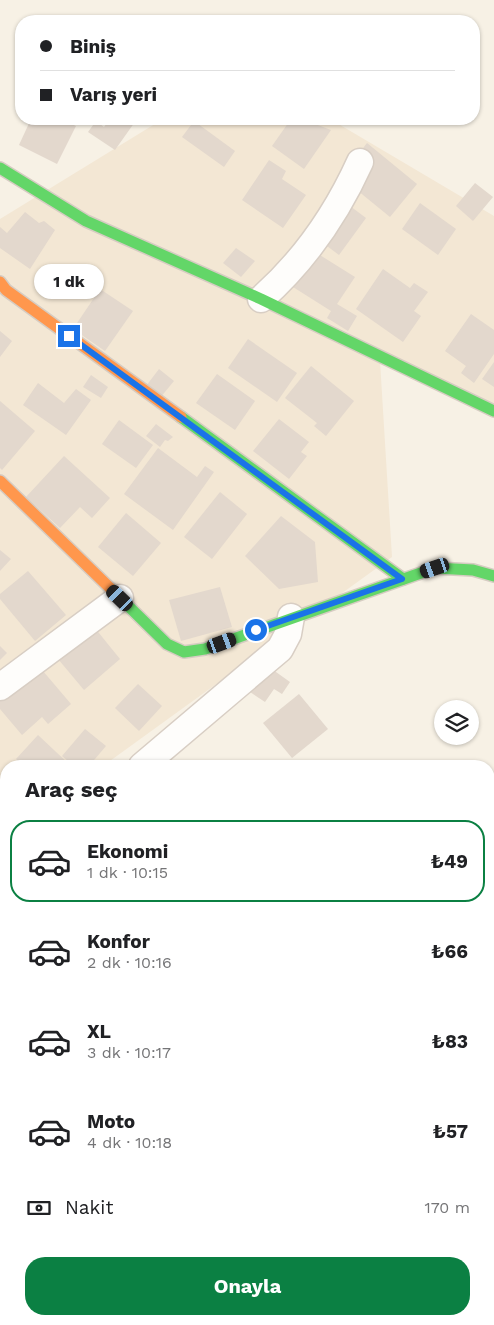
<!DOCTYPE html>
<html lang="tr">
<head>
<meta charset="utf-8">
<style>
  body { margin:0; font-family:"Work Sans",sans-serif; background:#f2f2f2; color:#202124; height:100vh; display:flex; flex-direction:column; font-size:19px; white-space:nowrap }
  * { box-sizing:border-box; margin:0 }
  p { font-size:16px; color:#757577 }
  .icon { flex:none; width:28px; height:28px; fill:none; stroke:currentColor; stroke-width:2; stroke-linecap:round; stroke-linejoin:round }
  .map { position:relative; flex:1; overflow:hidden }
  .details { position:absolute; left:0px; top:760px; width:495px; height:565px; display:flex; flex-direction:column; background:#fff; border-radius:20px 20px 0 0; box-shadow:0 1px 4px #0004 }
  .details>* { flex:none }
  .hud { position:absolute; left:15px; top:15px; width:465px; height:110px; border-radius:20px; box-shadow:0 1px 4px #0004; display:grid; align-content:center; height:110px; padding:0 25px; background:#fff }
  .controls { position:absolute; left:434px; top:700px; display:grid; gap:10px }
  .controls a { display:grid; place-items:center; width:45px; height:45px; border-radius:50%; background:#fff; box-shadow:0 1px 4px #0004; font-size:25px }
  .end { position:absolute; width:22px; height:22px; margin:-11px; border:6px solid #1a73e8; background:#fff; box-shadow:0 0 0 2px #fff }
  .from { border-radius:50% }
  .bubble { position:absolute; height:35px; border-radius:18px; background:#fff; box-shadow:0 1px 4px #0004; font-size:16px; font-weight:700; line-height:35px; text-align:center }
  .car { position:absolute; width:15px; height:30px; margin:-15px -8px; border-radius:6px; box-shadow:0 0 4px 1px #0007; background:linear-gradient(#222 24%,#8ab4d8 0 40%,#222 0 76%,#8ab4d8 0 86%,#222 0) }
  .hud b { display:flex; align-items:center; gap:18px; height:48px; font-size:19px }
  .hud b+b { border-top:1px solid #e0e0e0 }
  .hud i { width:12px; height:12px; background:#202124 }
  ul { padding:0; list-style:none }
  li { display:flex; align-items:center; gap:15px; height:82px; margin:0 10px 8px; padding:0 15px; border:2px solid transparent; border-radius:20px }
  li div { flex:1 }
  li b { display:block; font-size:19px }
  li em { font-style:normal; font-weight:700 }
  li.selected { border-color:#0b8043 }
  li>.icon { width:45px; height:45px; stroke-width:1.5 }
  h2 { padding:0 25px; font-size:22px; line-height:60px }
  .pay { display:flex; align-items:center; gap:12px; height:55px; padding:0 25px; font-size:19px }
  .pay p { margin-inline-start:auto }
  .primary-button { display:flex; gap:10px; margin-top:auto; padding:10px 25px }
  .primary-button a { flex:1; height:58px; border-radius:20px; background:#0b8043; color:#fff; font-size:20px; font-weight:700; line-height:58px; text-align:center }
  .map>svg:first-child { display:block }
</style>
</head>
<body>
<div class="map">
<svg width="494" height="1325" viewBox="0 0 494 1325">
  <rect width="100%" height="100%" fill="#f7f1e5"/>
  <g fill="#f3e7d4">
    <path d="M163,119H330L494,216V418L380,361L392,557L103,766H6V821L0,819V219Z"/>
    <path d="M0,948L6,950V1052L0,1059Z"/>
  </g>
  <g fill="#e3d8cd">
    <path d="M31,119H61L76,126L57,164L19,145Z"/>
    <path d="M110,119H137L115,150L88,132L96,121L104,127Z"/>
    <path d="M291,119H302L331,130L304,169L272,146Z"/>
    <path d="M194,121L235,151L224,167L182,137Z"/>
    <path d="M367,143L417,184L390,217L352,186L357,156Z"/>
    <path d="M269,160L286,171L282,179L306,195L283,228L242,200Z"/>
    <path d="M475,183L493,197L473,221L456,206Z"/>
    <path d="M346,203L366,218L339,255L319,240Z"/>
    <path d="M420,203L456,229L438,255L402,229Z"/>
    <path d="M25,212L39,223L44,221L55,230L30,269L0,248V227L7,233Z"/>
    <path d="M236,248L255,261L241,277L223,263Z"/>
    <path d="M315,252L355,277L337,304L357,316L348,331L327,318L331,311L293,287Z"/>
    <path d="M383,269L410,288L414,283L428,292L414,311L421,316L403,342L356,309Z"/>
    <path d="M100,289L133,311L105,351L73,329Z"/>
    <path d="M471,314L494,330V354L474,383L461,373L466,366L445,351Z"/>
    <path d="M0,331L12,341L0,357Z"/>
    <path d="M248,339L297,373L277,402L228,368Z"/>
    <path d="M494,362V387L482,379Z"/>
    <path d="M311,366L354,401L326,436L314,426L317,423L285,398Z"/>
    <path d="M159,369L174,381L160,398L146,386Z"/>
    <path d="M217,374L255,401L235,430L196,403Z"/>
    <path d="M91,375L108,387L101,398L83,387Z"/>
    <path d="M38,383L64,403L76,389L91,400L66,435L23,405Z"/>
    <path d="M0,401L35,431L2,470L0,468Z"/>
    <path d="M279,419L309,442L301,452L307,456L289,479L253,451Z"/>
    <path d="M119,420L153,445L136,468L102,444Z"/>
    <path d="M156,424L173,437L168,441L165,440L160,447L146,436Z"/>
    <path d="M158,448L197,477L205,466L214,472L173,530L124,494Z"/>
    <path d="M64,456L110,498L92,518L80,507L60,528L26,497Z"/>
    <path d="M220,492L247,514L212,559L184,537Z"/>
    <path d="M126,513L161,543L133,576L98,547Z"/>
    <path d="M281,516L315,542L318,582L279,589L245,556Z"/>
    <path d="M0,550L11,559L0,571Z"/>
    <path d="M28,571L66,615L35,641L0,599V594Z"/>
    <path d="M220,587L232,627L181,641L169,600Z"/>
    <path d="M90,622L120,659L84,690L53,653Z"/>
    <path d="M0,646L7,653L0,660Z"/>
    <path d="M37,664L71,704L48,724L42,717L22,735L0,709V696Z"/>
    <path d="M269,667L290,682L282,694L274,689L265,702L244,688Z"/>
    <path d="M138,684L162,706L139,731L115,708Z"/>
    <path d="M299,694L328,729L292,758L263,723Z"/>
    <path d="M85,729L106,746L89,766H74L62,756Z"/>
    <path d="M38,735L71,766H24L16,759Z"/>
    <path d="M394,1319H402L411,1325H390Z"/>
    <path d="M431,1319H455L452,1325H442Z"/>
  </g>
  <g fill="none" stroke-linecap="round" stroke-linejoin="round">
    <defs>
      <g id="street">
        <path d="M261,299C305,260 336,215 360,162"/>
        <path d="M0,687L120,598"/>
        <path d="M142,766L280,649L288,634L291,617"/>
        <path d="M0,844L6,846"/>
        <path d="M0,880L6,873"/>
        <path d="M0,937L6,939"/>
        <path d="M489,1082L494,1070"/>
        <path d="M0,1086L6,1079"/>
        <path d="M375,1325L378,1319"/>
      </g>
      <g id="fast">
        <path d="M0,168L86,221L261,299L494,411"/>
        <path d="M181,417L403,579"/>
        <path d="M111,589L167,644L184,652L205,649L435,568L473,570L494,576"/>
      </g>
      <g id="slow">
        <path d="M0,282L6,290L181,417"/>
        <path d="M0,481L111,589"/>
      </g>
    </defs>
    <use href="#street" stroke="#d8cec4" stroke-width="29"/>
    <use href="#fast" stroke="#d6ccc2" stroke-width="14"/>
    <use href="#slow" stroke="#d6ccc2" stroke-width="14"/>
    <use href="#street" stroke="#fefdfb" stroke-width="26"/>
    <use href="#fast" stroke="#63d668" stroke-width="11"/>
    <use href="#slow" stroke="#ff974d" stroke-width="11"/>
  </g>
  <g fill="none" stroke-linecap="round" stroke-linejoin="round">
    <path stroke="#1a73e8" stroke-width="6" d="M69,336L402,579L256,630"/>
  </g>
</svg>
<div class="controls">
<a><svg class="icon" aria-label="layers" viewBox="0 0 24 24"><path d="M12 4l9 5-9 5-9-5zM3 14l9 5 9-5"/></svg></a>
</div>
<i class="end from" style="left:256px;top:630px"></i>
<i class="end" style="left:69px;top:336px"></i>
<div class="bubble" style="left:34px;top:264px;width:70px">1 dk</div>
<i class="car" style="left:435px;top:568px;rotate:251deg"></i>
<i class="car" style="left:120px;top:598px;rotate:314deg"></i>
<i class="car" style="left:222px;top:643px;rotate:70deg"></i>
<div class="hud">
<b><i class="from"></i>Biniş</b>
<b><i></i>Varış yeri</b>
</div>
<section class="details">
<h2>Araç seç</h2>
<ul>
<li class="selected"><svg class="icon" aria-label="car" viewBox="0 0 24 24"><path d="M5 17H2v-5l4-1 3-4h7l3 4 3 1v5h-3M9 17h6M6 11h13"/><circle cx="7" cy="17" r="2"/><circle cx="17" cy="17" r="2"/></svg><div><b>Ekonomi</b><p>1 dk · 10:15</p></div><em>₺49</em></li>
<li><svg class="icon" aria-label="car" viewBox="0 0 24 24"><path d="M5 17H2v-5l4-1 3-4h7l3 4 3 1v5h-3M9 17h6M6 11h13"/><circle cx="7" cy="17" r="2"/><circle cx="17" cy="17" r="2"/></svg><div><b>Konfor</b><p>2 dk · 10:16</p></div><em>₺66</em></li>
<li><svg class="icon" aria-label="car" viewBox="0 0 24 24"><path d="M5 17H2v-5l4-1 3-4h7l3 4 3 1v5h-3M9 17h6M6 11h13"/><circle cx="7" cy="17" r="2"/><circle cx="17" cy="17" r="2"/></svg><div><b>XL</b><p>3 dk · 10:17</p></div><em>₺83</em></li>
<li><svg class="icon" aria-label="car" viewBox="0 0 24 24"><path d="M5 17H2v-5l4-1 3-4h7l3 4 3 1v5h-3M9 17h6M6 11h13"/><circle cx="7" cy="17" r="2"/><circle cx="17" cy="17" r="2"/></svg><div><b>Moto</b><p>4 dk · 10:18</p></div><em>₺57</em></li>
</ul>
<div class="pay"><svg class="icon" aria-label="cash" viewBox="0 0 24 24"><path d="M3 7h18v10H3z"/><circle cx="12" cy="12" r="2"/></svg>Nakit<p>170 m</p></div>
<div class="primary-button"><a>Onayla</a></div>
</section>
</div>
</body>
</html>
